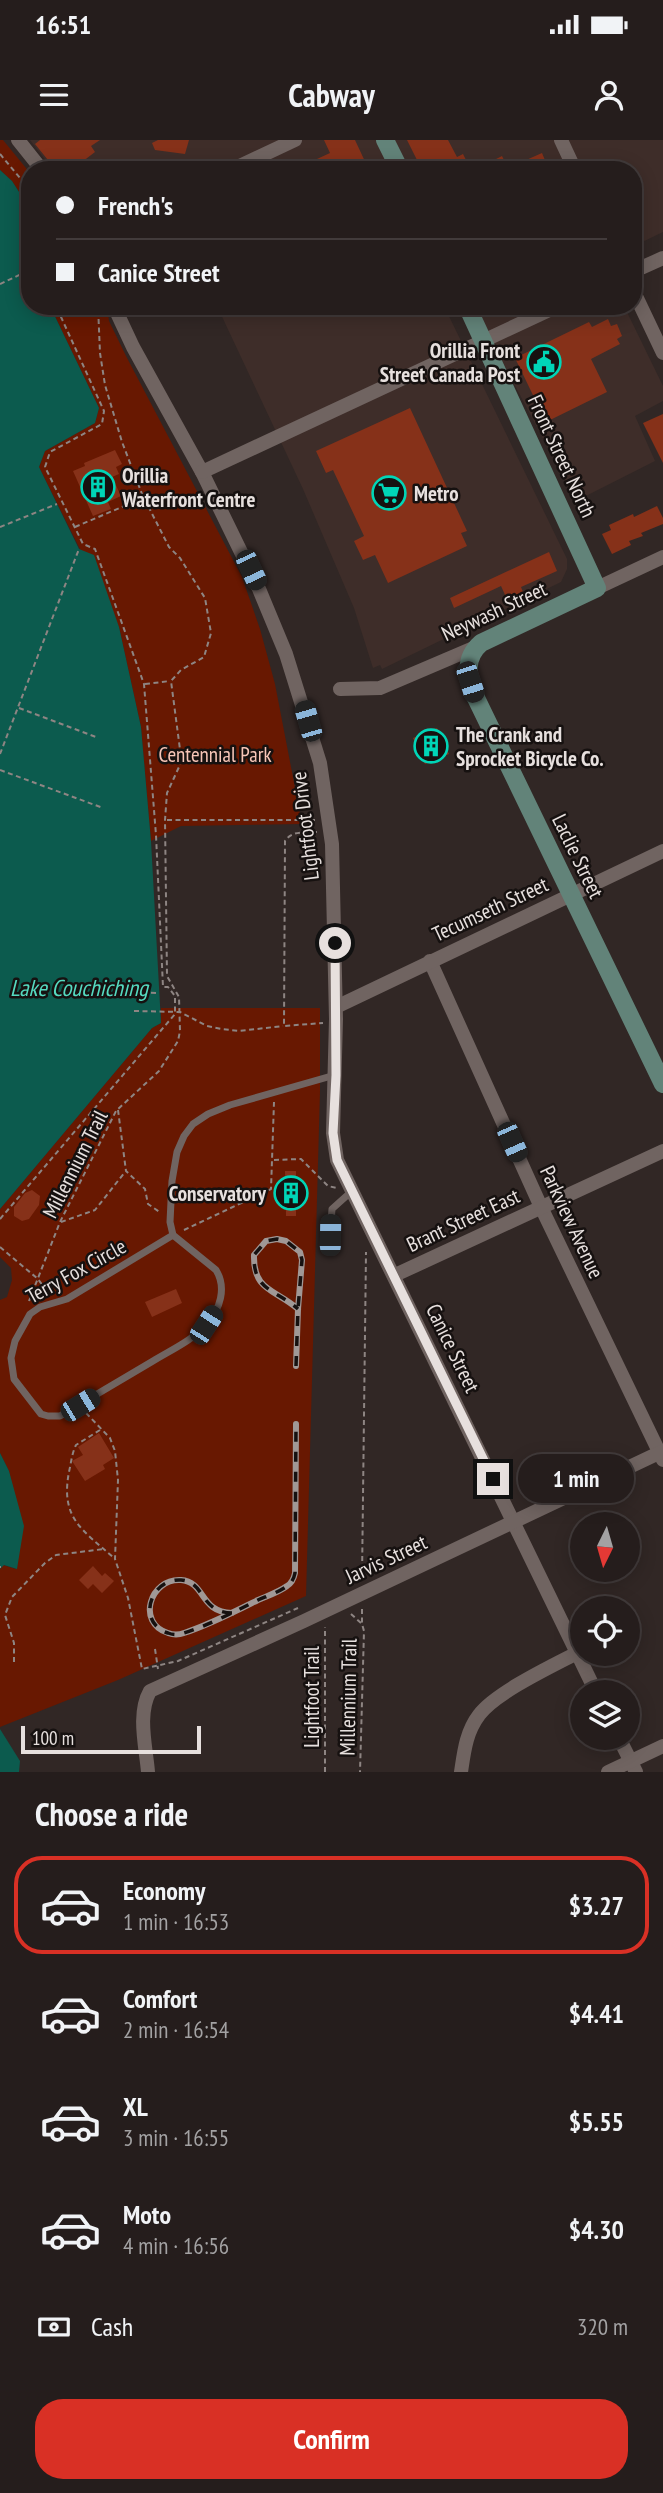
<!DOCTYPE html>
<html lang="en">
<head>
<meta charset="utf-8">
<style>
  body { margin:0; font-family:"PT Sans Narrow",sans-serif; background:#312a29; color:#f1f3f6; height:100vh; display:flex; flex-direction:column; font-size:26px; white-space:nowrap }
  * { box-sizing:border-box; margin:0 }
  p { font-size:23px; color:#a3a2a3 }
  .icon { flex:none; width:38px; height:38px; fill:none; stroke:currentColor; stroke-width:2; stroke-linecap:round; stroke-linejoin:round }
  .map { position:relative; height:1632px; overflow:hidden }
  .side { display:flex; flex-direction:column; background:#251d1c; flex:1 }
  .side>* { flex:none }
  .top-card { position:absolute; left:21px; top:21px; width:621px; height:154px; border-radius:28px; box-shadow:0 4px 18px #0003,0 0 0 2px #423b3b; display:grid; align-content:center; height:154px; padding:0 35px; background:#251d1c }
  .needle { width:46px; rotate:185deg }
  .controls { position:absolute; left:570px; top:1372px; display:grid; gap:14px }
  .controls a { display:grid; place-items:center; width:70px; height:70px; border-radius:50%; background:#251d1c; box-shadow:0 4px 18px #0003,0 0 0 2px #423b3b; font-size:35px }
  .scale { position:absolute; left:21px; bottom:18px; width:180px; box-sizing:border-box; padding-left:7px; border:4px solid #e7e0de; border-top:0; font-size:19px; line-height:24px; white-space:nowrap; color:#e7e0de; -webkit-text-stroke:5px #161110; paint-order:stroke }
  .end { position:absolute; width:32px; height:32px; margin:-16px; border:9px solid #e7e0de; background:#111; box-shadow:0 0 0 4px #111 }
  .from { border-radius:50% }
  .bubble { position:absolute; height:49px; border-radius:24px; background:#251d1c; box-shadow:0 4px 18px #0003,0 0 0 2px #423b3b; font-size:23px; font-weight:600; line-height:49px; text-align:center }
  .car { position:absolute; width:21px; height:42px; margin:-21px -10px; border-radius:9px; box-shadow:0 0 5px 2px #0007; background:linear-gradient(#222 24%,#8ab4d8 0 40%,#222 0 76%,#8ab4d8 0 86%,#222 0) }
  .top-card b { display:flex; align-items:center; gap:24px; height:66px; font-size:26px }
  .top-card b+b { border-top:2px solid #423b3b }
  .top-card i { width:18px; height:18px; background:#f1f3f6 }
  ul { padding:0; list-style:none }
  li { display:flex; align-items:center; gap:21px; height:98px; margin:0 14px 10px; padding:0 21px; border:4px solid transparent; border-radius:28px }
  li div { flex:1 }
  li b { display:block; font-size:26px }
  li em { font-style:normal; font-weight:600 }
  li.current { border-color:#d93025 }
  li>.icon { width:63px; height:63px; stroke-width:1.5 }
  h2 { padding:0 35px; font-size:32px; line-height:84px }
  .pay { display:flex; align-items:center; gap:18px; height:77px; padding:0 35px; font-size:26px }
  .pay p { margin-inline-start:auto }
  .primary-button { display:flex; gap:14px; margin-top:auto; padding:14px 35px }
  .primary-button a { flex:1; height:80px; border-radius:28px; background:#d93025; color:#fff; font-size:28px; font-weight:600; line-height:80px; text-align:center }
  .status { display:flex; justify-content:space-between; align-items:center; height:49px; padding:0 35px; background:#251d1c; direction:ltr }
  .status svg { height:19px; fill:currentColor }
  header { display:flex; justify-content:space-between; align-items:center; height:91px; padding:0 35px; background:#251d1c; font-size:32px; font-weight:600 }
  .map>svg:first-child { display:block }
</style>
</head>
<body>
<div class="status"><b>16:51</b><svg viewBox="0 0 49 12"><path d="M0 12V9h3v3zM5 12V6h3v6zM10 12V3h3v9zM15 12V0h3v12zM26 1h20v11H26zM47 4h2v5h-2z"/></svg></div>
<header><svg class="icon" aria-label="menu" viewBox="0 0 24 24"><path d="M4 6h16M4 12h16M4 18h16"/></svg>Cabway<svg class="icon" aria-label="person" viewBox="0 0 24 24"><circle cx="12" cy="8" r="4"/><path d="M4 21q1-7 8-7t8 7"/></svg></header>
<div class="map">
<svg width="663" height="1632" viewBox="0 0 663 1632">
  <rect width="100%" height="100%" fill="#312725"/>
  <g fill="#3e2d29">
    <path d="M30,0H663V92L634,106V30H53Z"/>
    <path d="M217,166H444L567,419V429L561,442L382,529L380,525L373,528L354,468L303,349Z"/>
    <path d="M473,166H624L663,246V261L635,276L655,321L576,361Z"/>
  </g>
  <g fill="#681801">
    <path d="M0,0H3L30,33V69L12,41L0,30Z"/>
    <path d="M50,166H107L109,181L126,216L242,437L260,489L275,544L302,684L181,686L151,701L141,587L119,487L39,327L45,311L95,283L99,268Z"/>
    <path d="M161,868H320V951L306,1456L118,1540L0,1587V1429L3,1425L16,1429L9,1331L0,1313V1160L7,1157L12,1140L11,1128L0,1117V1069L152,888L161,883Z"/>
  </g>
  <g fill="#0c5b4e">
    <path d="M0,30L12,41L30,69V166H50L99,268L95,283L45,311L39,327L79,409L94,415L119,487L141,587L151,701L161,883L152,888L0,1069Z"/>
    <path d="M0,1313L9,1331L24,1386L17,1429L4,1425L0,1429Z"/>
    <path d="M0,1589L20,1621L19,1632H0Z"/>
  </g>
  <g fill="#863119">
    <path d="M40,0H100L91,6L95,12L78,25L82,30H56L35,4Z"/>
    <path d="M158,0H189L185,14L155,10L152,3Z"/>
    <path d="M324,0H355L369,30H293L330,13Z"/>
    <path d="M407,0H448L457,17L463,14L471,30H422Z"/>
    <path d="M542,13L547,25L537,30H474L502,16L508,28Z"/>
    <path d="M608,179L611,186L617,184L622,196L617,199L620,204L591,219L607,252L546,282L515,218L589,182L592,187Z"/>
    <path d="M410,268L467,391L461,393L467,406L388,443L375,415L363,420L354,401L364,396L333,330L326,333L316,311Z"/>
    <path d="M663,274V323L643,283Z"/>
    <path d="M115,310L122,324L116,327L119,334L112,337L121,356L108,362L111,369L93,376L73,331L85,326L84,323Z"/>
    <path d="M657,366L663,378V384L641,393L643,396L629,401L631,405L612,414L602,394L611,390L609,385L633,374L634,377Z"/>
    <path d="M549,412L557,431L521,447L527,462L511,468L501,446L454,468L450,458Z"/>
    <path d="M437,588L449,614L425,624L413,598Z"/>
    <path d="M285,1031H296V1076H286Z"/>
    <path d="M32,1050L40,1056L39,1065L29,1079L22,1081L14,1076V1067L25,1053Z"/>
    <path d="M176,1149L182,1163L152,1177L145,1162Z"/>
    <path d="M99,1293L114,1318L103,1325L105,1329L85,1341L72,1321L83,1315L78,1307Z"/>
    <path d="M93,1426L102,1436L105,1433L114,1441L102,1453L93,1444L88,1449L79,1440Z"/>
  </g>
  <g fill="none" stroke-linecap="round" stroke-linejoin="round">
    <g stroke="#8e8583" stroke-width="2" stroke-dasharray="5 3.5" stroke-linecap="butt">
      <path d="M0,14L30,50"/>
      <path d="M0,144L30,130"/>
      <path d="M0,387L57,364"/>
      <path d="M75,387L143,358"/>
      <path d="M145,544L170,541"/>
      <path d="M19,568L96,597"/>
      <path d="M0,614L79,409"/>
      <path d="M0,630L103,668"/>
      <path d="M167,680H315"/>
      <path d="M317,692C305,693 292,690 285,701L284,886L323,883"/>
      <path d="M134,852L159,853"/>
      <path d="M134,871L180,872L207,886L222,889L239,891L283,886"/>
      <path d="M118,970L126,1031L145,1049L148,1064L161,1073"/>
      <path d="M274,1020L301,1019L328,1046L337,1048"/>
      <path d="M0,1079L175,874V856L168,847H163L156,695L144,544L95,409L83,404L45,327L50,312L102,284L104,271L56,166"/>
      <path d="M61,1082L95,1070L125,1032"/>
      <path d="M184,1090L271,1049L274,962"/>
      <path d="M0,1107L38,1139L48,1153"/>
      <path d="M29,1161L60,1082L116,971L159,931L178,901L180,891L179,857L167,836L165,680L167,653L179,627L181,617L171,541L181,530L204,517L211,493L205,458L180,418L169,407L142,354L122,302L105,245L100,213L98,166"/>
      <path d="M86,1273L110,1298L115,1311L118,1340L115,1419L128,1458L142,1529L178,1521L298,1468"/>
      <path d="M100,1290L76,1305C72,1313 71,1323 69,1332C60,1379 83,1390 115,1419"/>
      <path d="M0,1427H1"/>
      <path d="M362,1438L366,1112"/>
      <path d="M362,1469V1484"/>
      <path d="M351,1474L362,1484L364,1491L360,1632"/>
      <path d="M155,1509L158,1529"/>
      <path d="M14,1522V1503L5,1475L12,1457L45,1423L56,1415L104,1409"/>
      <path d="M325,1632V1487"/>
    </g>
    <g stroke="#706461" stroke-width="7">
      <path d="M173,1095L67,1159L40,1167L30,1174L15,1201L11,1218L14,1239L41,1274L48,1276H60C91,1258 122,1239 153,1221C171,1210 193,1200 207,1184C220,1169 227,1148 216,1130L173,1095L170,1082L172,1041L177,1012L184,996L193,984L208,974L230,965L335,935"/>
      <path d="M330,1095L332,1069L352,1051"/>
    </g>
    <g stroke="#706461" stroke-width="14">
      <path d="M18,0L42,30"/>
      <path d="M561,0L575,30"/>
      <path d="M231,30L295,0"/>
      <path d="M634,131L663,118"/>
      <path d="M634,152L663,213"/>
      <path d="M117,166L118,175L133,207L202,332L259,449L286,514L320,623L332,704L336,879L333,993L337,1020L596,1552"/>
      <path d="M202,332L558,166"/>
      <path d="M597,448L663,417"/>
      <path d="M340,549L380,548L476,507"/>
      <path d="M430,821L541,1067L663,1320"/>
      <path d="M336,867L663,711"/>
      <path d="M395,1135L663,1011"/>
      <path d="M619,1598L636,1632"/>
      <path d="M148,1632C146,1607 137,1574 150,1551L304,1481L663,1311"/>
      <path d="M461,1632C464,1612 466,1592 479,1575C495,1553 552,1526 577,1513"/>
      <path d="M608,1632L663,1606"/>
    </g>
    <g stroke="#628379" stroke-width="18">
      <path d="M385,0L400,30"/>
      <path d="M467,166L597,448L481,503C463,519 468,536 475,556L663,944"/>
    </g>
    <defs>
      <g id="rail">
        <path d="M296,1226L298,1169L302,1120L300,1112L286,1101L277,1099L266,1101L254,1115C253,1151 275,1149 298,1169"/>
        <path d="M232,1473C199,1472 206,1442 181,1440C150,1438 136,1483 168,1493C173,1495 179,1495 184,1493C209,1485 234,1472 258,1460C267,1456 279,1452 287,1446C292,1443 294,1438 295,1433L296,1284"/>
      </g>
    </defs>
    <use href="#rail" stroke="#a09896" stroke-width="6"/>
    <use href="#rail" stroke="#161110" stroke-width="3.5" stroke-dasharray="10" stroke-linecap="butt"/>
  </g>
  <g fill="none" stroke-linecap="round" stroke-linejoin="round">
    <path stroke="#e7e0de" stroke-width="9" d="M335,803L336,935L333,993L337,1020L493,1339"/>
  </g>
  <defs>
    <symbol id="civic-ring" viewBox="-11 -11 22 22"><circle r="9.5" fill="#161110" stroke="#00d5b7" stroke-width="1.5"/><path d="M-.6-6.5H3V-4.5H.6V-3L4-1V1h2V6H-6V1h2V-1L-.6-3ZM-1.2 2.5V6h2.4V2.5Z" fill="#00d5b7"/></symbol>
    <symbol id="building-ring" viewBox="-11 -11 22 22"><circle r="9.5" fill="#161110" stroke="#00d5b7" stroke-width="1.5"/><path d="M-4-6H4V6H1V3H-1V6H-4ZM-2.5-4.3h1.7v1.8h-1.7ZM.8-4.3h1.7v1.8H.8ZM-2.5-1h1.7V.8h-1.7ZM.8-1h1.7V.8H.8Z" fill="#00d5b7"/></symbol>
    <symbol id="supermarket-ring" viewBox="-11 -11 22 22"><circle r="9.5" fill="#161110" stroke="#00d5b7" stroke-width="1.5"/><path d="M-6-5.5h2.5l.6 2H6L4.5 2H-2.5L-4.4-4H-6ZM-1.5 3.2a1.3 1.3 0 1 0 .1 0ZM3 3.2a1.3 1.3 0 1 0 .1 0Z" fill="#00d5b7"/></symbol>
  </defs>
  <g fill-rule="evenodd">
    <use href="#civic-ring" x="525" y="203" width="38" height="38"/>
    <use href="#building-ring" x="79" y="328" width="38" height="38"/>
    <use href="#supermarket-ring" x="370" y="334" width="38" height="38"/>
    <use href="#building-ring" x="412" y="587" width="38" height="38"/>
    <use href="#building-ring" x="272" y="1034" width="38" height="38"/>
  </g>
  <g text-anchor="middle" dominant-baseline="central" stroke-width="5" stroke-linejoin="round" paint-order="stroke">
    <g font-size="21" font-weight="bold" fill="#e7e0de" stroke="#161110" text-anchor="start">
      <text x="520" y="210" text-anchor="end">Orillia Front<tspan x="520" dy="24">Street Canada Post</tspan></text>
      <text x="122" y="335">Orillia<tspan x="122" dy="24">Waterfront Centre</tspan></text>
      <text x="414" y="353">Metro</text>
      <text x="456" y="594">The Crank and<tspan x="456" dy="24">Sprocket Bicycle Co.</tspan></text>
      <text x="266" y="1053" text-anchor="end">Conservatory</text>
    </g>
    <g font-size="21" fill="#e7e0de" stroke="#161110">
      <text transform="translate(562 316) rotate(65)">Front Street North</text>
      <text transform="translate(494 471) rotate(-25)">Neywash Street</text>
      <text transform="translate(305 686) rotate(-97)">Lightfoot Drive</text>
      <text transform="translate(578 716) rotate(64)">Laclie Street</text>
      <text transform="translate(490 769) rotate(-25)">Tecumseth Street</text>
      <text transform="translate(75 1024) rotate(-63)">Millennium Trail</text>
      <text transform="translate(463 1080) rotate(-25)">Brant Street East</text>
      <text transform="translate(572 1082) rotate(65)">Parkview Avenue</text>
      <text transform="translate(76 1131) rotate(-29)">Terry Fox Circle</text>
      <text transform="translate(453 1208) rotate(64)">Canice Street</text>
      <text transform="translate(386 1419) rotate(-25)">Jarvis Street</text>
      <text transform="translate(311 1557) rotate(-90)">Lightfoot Trail</text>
      <text transform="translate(348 1557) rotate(-89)">Millennium Trail</text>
    </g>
    <g font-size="21" fill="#f7c5b7" stroke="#161110">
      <text x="215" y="614">Centennial Park</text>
    </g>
    <g font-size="23" font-style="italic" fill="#55dac0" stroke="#161110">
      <text x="79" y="847">Lake Couchiching</text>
    </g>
  </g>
</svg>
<div class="controls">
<a><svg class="needle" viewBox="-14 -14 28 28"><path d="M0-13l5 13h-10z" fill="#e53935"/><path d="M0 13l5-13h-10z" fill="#a3a2a3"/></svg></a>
<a><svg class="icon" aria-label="locate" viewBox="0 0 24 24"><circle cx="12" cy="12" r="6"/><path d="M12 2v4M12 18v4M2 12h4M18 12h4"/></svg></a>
<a><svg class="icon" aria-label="layers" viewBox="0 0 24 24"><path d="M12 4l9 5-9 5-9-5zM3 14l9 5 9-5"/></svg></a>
</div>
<div class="scale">100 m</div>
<i class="end from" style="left:335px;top:803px"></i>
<i class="end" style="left:493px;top:1339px"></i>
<div class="bubble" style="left:518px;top:1314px;width:116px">1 min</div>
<i class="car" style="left:251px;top:430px;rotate:155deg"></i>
<i class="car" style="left:470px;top:542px;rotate:162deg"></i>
<i class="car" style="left:308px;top:581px;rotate:344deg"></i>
<i class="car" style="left:512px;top:1002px;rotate:156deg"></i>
<i class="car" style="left:330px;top:1095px;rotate:1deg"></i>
<i class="car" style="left:206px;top:1185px;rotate:33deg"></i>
<i class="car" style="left:80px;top:1265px;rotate:59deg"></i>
<div class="top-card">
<b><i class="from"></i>French's</b>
<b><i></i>Canice Street</b>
</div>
</div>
<section class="side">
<h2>Choose a ride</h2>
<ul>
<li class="current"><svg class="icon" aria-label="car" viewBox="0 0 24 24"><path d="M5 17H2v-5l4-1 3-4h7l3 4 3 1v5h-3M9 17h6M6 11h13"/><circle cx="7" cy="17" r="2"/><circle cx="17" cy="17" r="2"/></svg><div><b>Economy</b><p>1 min · 16:53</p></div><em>$3.27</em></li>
<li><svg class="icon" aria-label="car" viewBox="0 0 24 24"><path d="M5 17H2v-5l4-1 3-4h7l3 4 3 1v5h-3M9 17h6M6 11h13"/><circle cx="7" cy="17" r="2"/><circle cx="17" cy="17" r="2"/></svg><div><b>Comfort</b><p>2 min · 16:54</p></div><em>$4.41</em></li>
<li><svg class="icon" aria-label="car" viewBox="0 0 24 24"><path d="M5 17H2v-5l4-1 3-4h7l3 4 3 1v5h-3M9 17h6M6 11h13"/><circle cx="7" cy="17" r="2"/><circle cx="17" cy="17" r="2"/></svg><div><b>XL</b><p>3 min · 16:55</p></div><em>$5.55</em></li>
<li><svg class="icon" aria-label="car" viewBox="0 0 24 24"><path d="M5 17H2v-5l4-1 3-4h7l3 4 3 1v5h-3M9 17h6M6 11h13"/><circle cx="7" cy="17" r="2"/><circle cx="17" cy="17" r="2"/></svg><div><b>Moto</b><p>4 min · 16:56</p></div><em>$4.30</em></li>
</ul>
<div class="pay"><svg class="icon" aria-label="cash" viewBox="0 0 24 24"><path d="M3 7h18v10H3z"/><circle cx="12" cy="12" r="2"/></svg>Cash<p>320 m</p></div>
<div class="primary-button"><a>Confirm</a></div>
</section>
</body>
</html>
